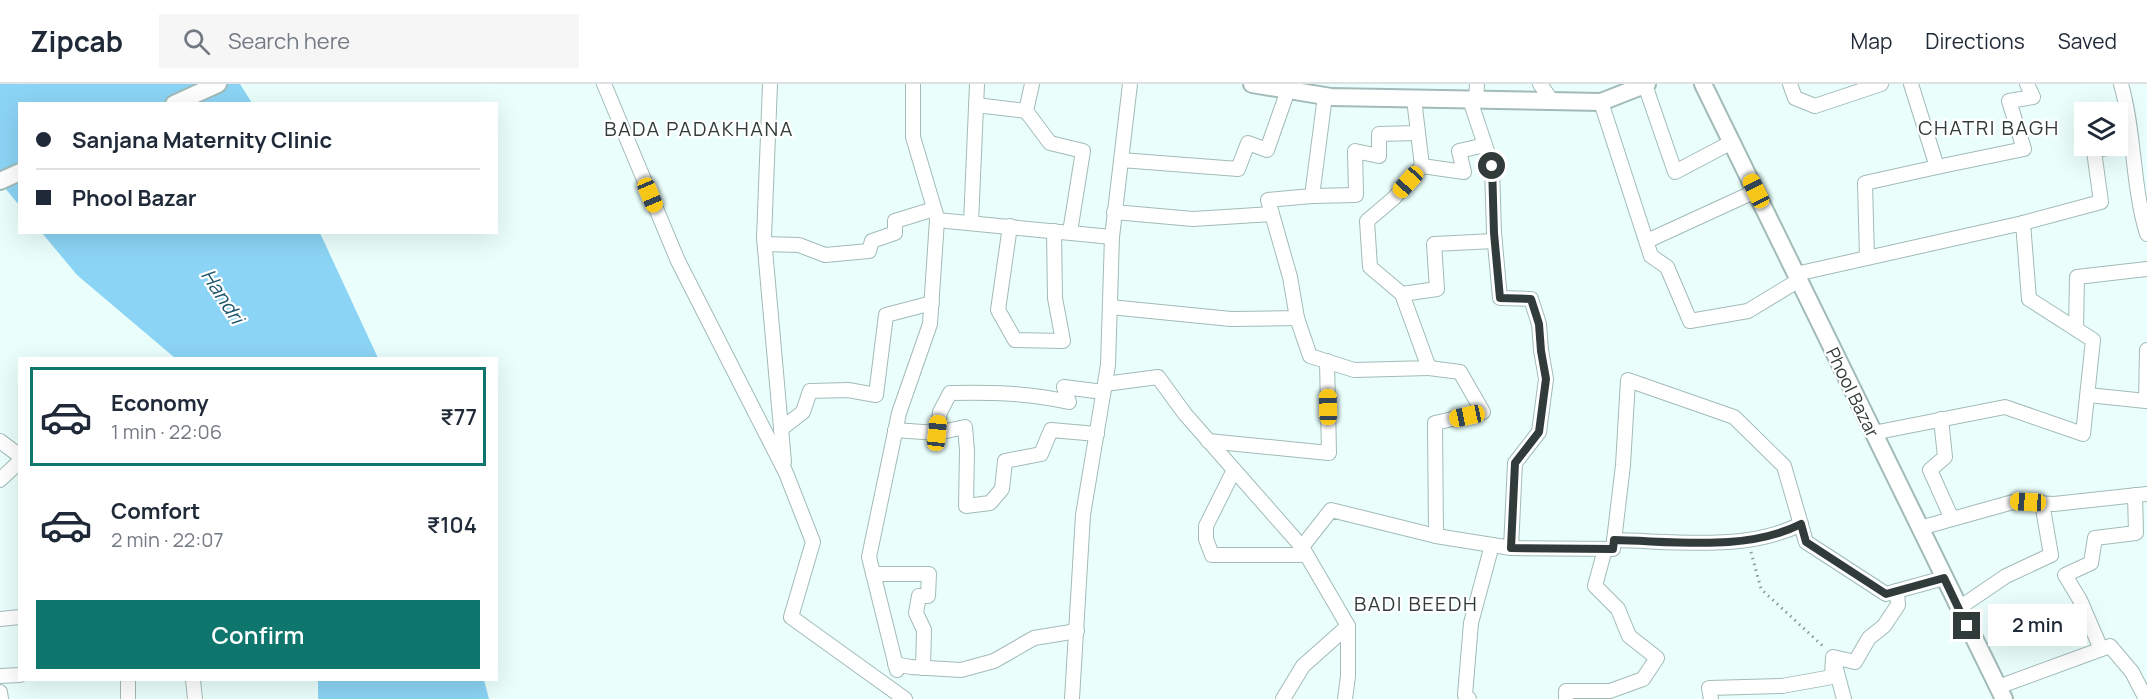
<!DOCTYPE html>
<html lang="en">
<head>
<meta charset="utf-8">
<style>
  body { margin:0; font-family:Manrope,sans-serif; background:#f6f6f7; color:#1f2937; height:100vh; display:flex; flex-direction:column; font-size:22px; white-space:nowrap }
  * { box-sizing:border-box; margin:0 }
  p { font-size:20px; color:#747a83 }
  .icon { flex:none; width:33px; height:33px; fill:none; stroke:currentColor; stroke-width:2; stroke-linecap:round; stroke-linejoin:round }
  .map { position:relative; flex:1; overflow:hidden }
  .panel { position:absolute; left:18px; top:273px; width:480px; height:324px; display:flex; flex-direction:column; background:#fff; border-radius:0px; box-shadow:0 6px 24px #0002 }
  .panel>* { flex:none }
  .guide { position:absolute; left:18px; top:18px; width:480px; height:132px; border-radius:0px; box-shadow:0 6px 24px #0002; display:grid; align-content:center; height:132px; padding:0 18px; background:#fff }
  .controls { position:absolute; left:2074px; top:18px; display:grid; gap:12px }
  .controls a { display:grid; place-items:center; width:54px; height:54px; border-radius:0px; background:#fff; box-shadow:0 6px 24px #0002; font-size:30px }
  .end { position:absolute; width:27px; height:27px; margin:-14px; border:8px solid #313c3a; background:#fff; box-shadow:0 0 0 3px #fff }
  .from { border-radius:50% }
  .bubble { position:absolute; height:42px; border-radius:0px; background:#fff; box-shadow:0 6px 24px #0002; font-size:20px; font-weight:600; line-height:42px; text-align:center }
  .car { position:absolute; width:18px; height:36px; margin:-18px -9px; border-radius:8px; box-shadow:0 0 4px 2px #0007; background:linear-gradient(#f5c518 24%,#345 0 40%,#f5c518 0 76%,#345 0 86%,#f5c518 0) }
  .guide b { display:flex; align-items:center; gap:21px; height:57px; font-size:22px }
  .guide b+b { border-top:2px solid #e0e1e3 }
  .guide i { width:15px; height:15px; background:#1f2937 }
  ul { padding:10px 0 0; list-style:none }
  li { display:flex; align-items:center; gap:18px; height:99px; margin:0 12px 9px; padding:0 6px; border:3px solid transparent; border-radius:0px }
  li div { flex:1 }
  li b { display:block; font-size:22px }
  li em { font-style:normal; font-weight:600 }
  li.on { border-color:#0f766e }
  li>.icon { width:54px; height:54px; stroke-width:1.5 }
  .button { display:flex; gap:12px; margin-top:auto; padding:12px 18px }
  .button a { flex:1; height:69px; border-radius:0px; background:#0f766e; color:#fff; font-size:24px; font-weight:600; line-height:69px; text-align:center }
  header { display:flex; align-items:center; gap:36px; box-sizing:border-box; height:84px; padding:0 30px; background:#fff; border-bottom:2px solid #e0e1e3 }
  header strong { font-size:28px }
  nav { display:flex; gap:33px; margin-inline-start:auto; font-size:21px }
  .search { width:420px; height:54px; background:#f6f6f7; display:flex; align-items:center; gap:15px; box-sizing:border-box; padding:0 21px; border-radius:0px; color:#747a83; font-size:22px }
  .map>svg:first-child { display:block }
</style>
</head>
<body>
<header>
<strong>Zipcab</strong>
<div class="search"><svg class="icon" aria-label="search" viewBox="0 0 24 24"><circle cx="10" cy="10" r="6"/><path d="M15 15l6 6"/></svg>Search here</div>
<nav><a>Map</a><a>Directions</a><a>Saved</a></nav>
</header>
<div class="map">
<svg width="2147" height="615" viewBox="0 0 2147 615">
  <rect width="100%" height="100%" fill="#eafffc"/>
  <g fill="#8cd4f5">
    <path d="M0,0H240L252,19L20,20L19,121L0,98Z"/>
    <path d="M42,149H320L378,274H175L77,191Z"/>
    <path d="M318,596H484L489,615H318Z"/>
  </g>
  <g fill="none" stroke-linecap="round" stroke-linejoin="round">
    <defs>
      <g id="minor">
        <path d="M604,0L678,177L786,389L813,458L791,533L905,615"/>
        <path d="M770,0L764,154L784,378"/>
        <path d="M913,0V53L937,134"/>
        <path d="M1540,0L1552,17"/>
        <path d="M1790,0L1795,14L1815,22L1881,0"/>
        <path d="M2121,0C2135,49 2132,101 2147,150"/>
        <path d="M1645,1L1675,88L1732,58"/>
        <path d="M1476,16L1477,0"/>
        <path d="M1601,18L1651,172L1667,183L1690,237L1748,227L1799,196"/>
        <path d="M976,21L1026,27L1032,0"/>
        <path d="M1026,27L1050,59L1083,67L1070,148"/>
        <path d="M1121,76L1238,85L1248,59L1267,66L1288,6"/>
        <path d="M1422,82L1464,88L1459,67L1485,61"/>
        <path d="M1937,83L2024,65L2009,17L2033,13L2027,0"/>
        <path d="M1312,112L1356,111L1355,67L1379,72V50L1418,49"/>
        <path d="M1114,128L1193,135L1272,130"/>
        <path d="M971,139L977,0"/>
        <path d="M2023,139L2101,118L2094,67L2114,62"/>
        <path d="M1010,142L998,226L1015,256L1063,257L1055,214L1054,147"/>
        <path d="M1647,157L1756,107"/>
        <path d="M765,160L799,161L825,171L869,167L872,157L895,149V137L934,125"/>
        <path d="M1867,174L1865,99L1937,83L1911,0"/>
        <path d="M1796,190L2023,139L2029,215L2093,256L2083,350L2005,323L1873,349"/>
        <path d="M1402,210L1437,205L1434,160L1495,157"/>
        <path d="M1110,223L1231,235L1297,234L1290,193L1268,116L1312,112L1325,12"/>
        <path d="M1297,234L1310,272L1354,286L1429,284L1402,210L1370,183L1367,137L1394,114L1422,82L1414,15"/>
        <path d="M2076,245L2077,193L2147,185"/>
        <path d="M1429,284L1460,288L1483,328L1435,339L1436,452"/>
        <path d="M1105,300L1158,293L1185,330L1302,463L1331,426L1436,452L1511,464L1515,379L1539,348L1546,295L1541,266L1539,240L1531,215L1500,214L1494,149L1492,82L1470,16"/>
        <path d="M2088,311L2146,317L2147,266"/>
        <path d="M1941,335L1945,373L1930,386L1952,435"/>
        <path d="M781,345L803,328L810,307L848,306L876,311L886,231L932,219"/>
        <path d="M895,346L937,349L940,328L950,309C991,308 1029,309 1069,318L1064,303L1103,308"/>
        <path d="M937,349L965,343L967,367L966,422L990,419L1002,405L1005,377L1041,370L1051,346L1097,350"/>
        <path d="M0,357L20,372"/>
        <path d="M1208,357L1329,369L1327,277"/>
        <path d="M1234,386L1206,442V455L1212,471H1306"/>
        <path d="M0,396L20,377"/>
        <path d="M1920,444L2013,418L2054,420L2147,410"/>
        <path d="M1614,456C1674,457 1746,468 1801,440"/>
        <path d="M1511,464L1613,465L1623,381L1628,296L1734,333L1784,382L1806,458L1886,510L1944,494"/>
        <path d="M873,490H929L928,512H919L916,529L924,546L923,584"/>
        <path d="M1959,524L2006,492L2051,471L2042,419"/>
        <path d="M0,535L20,533"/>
        <path d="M2101,565L2080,516L2065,491L2091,479L2095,454L2136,449L2135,411"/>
        <path d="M895,580L911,583L961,586L994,577L1034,554L1077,547"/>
        <path d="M1835,581L1844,615"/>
        <path d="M897,586L869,473L899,329L930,240L937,136L1112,153"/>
        <path d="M0,592L20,591"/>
        <path d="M128,596V615"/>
        <path d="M193,596L195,615"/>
        <path d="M1998,603L2110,562L2132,588L2146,615"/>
        <path d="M0,608L1,615"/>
        <path d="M1072,615L1083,431L1108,281L1112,153L1130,0"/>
        <path d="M1283,615L1303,582L1348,542L1302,463"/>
        <path d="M1345,615L1348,592V542"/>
        <path d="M1469,615L1465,611L1471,539L1492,461"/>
        <path d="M1566,615V607H1610L1643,595L1657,574L1629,552L1618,525L1595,502L1605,465"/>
        <path d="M1711,615L1709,604L1782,602L1832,593L1833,573L1855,578L1869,554L1884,542L1898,521L1897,507"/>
      </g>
      <g id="tertiary">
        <path d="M1252,0L1331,13L1601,18L1647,0"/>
        <path d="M1703,0L2004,615"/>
        <path d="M174,20L218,0"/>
        <path d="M0,97L20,88"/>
      </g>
    </defs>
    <use href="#minor" stroke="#a2bbb8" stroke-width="16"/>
    <use href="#tertiary" stroke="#a2bbb8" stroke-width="20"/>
    <path stroke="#899996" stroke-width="3" stroke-dasharray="1.5 4.5" stroke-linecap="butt" d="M1751,468L1761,505L1825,564"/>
    <use href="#minor" stroke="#fff" stroke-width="14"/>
    <use href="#tertiary" stroke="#fff" stroke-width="16"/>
  </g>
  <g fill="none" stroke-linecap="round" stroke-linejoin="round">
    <path stroke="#313c3a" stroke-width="8" d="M1492,82L1494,149L1500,214L1531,215L1539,240L1541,267L1546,295L1539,348L1515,379L1511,464L1613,465L1614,456C1674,457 1746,468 1801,440L1806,458L1886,510L1944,494L1967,542"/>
  </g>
  <g text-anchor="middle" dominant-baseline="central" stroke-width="4.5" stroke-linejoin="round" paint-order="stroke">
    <g font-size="18" fill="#313c3a" stroke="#fff">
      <text transform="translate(1853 308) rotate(64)">Phool Bazar</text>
    </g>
    <g font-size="20" letter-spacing="1.5" fill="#313c3a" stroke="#fff">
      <text x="1989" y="43">CHATRI BAGH</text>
      <text x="699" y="44">BADA PADAKHANA</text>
      <text x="1416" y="519">BADI BEEDH</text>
    </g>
    <g font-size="20" font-style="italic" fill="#1c566c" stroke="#fff">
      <text transform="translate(223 212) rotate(57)">Handri</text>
    </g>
  </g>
</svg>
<div class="controls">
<a><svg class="icon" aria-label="layers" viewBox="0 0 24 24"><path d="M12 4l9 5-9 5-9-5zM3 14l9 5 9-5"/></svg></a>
</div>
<i class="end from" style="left:1492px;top:82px"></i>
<i class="end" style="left:1967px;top:542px"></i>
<div class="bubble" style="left:1988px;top:520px;width:99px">2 min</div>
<i class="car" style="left:1408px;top:98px;rotate:222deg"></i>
<i class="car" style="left:1756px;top:107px;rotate:334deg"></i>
<i class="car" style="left:650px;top:111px;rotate:157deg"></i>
<i class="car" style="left:1328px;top:323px;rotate:359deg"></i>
<i class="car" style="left:1467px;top:332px;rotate:258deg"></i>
<i class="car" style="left:937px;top:349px;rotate:6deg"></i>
<i class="car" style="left:2028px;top:418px;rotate:273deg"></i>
<div class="guide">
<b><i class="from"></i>Sanjana Maternity Clinic</b>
<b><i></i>Phool Bazar</b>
</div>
<section class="panel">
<ul>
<li class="on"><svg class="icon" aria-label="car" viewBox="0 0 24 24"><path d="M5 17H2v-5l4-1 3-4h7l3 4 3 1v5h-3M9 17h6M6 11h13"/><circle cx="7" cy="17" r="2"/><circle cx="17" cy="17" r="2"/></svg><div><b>Economy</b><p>1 min · 22:06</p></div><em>₹77</em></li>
<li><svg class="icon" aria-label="car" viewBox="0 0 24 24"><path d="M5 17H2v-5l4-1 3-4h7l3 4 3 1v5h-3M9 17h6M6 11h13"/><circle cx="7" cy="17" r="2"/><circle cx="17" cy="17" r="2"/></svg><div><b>Comfort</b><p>2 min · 22:07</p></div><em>₹104</em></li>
</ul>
<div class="button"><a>Confirm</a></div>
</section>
</div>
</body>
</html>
